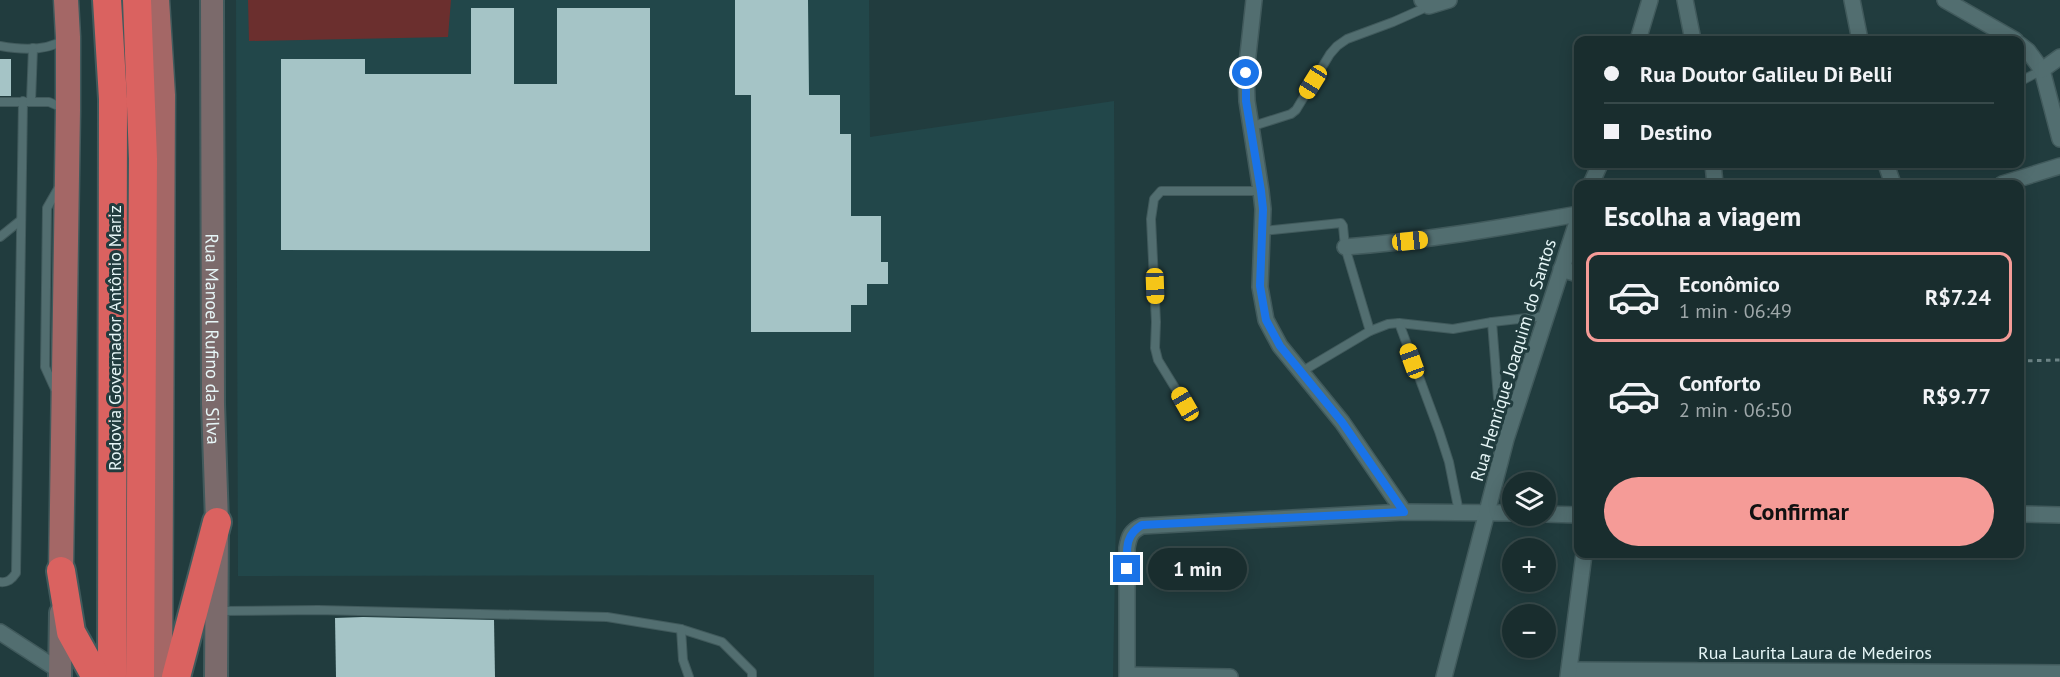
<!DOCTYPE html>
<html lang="pt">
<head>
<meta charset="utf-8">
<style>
  body { margin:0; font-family:"PT Sans",sans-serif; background:#223536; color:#f1f3f6; height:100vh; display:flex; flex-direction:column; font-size:22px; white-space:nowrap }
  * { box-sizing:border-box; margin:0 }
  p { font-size:20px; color:#9fa8aa }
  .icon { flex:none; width:33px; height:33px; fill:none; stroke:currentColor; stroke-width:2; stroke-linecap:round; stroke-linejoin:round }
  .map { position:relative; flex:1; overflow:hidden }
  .sheet { position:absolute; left:1574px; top:180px; width:450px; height:378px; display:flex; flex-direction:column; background:#192d2e; border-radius:12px; box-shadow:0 3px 15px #0003,0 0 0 2px #37494a }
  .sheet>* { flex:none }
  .banner { position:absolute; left:1574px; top:36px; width:450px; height:132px; border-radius:12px; box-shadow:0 3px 15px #0003,0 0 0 2px #37494a; display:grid; align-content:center; height:132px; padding:0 30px; background:#192d2e }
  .tools { position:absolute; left:1502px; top:472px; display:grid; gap:12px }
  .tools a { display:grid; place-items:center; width:54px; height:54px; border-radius:50%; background:#192d2e; box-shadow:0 3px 15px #0003,0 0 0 2px #37494a; font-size:30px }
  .end { position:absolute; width:27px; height:27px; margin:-14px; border:8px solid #1a73e8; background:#fff; box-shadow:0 0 0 3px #fff }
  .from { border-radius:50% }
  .bubble { position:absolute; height:42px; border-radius:21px; background:#192d2e; box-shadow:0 3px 15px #0003,0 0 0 2px #37494a; font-size:20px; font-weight:800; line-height:42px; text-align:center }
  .car { position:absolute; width:18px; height:36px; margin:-18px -9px; border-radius:8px; box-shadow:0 0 4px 2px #0007; background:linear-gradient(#f5c518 24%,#345 0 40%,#f5c518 0 76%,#345 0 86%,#f5c518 0) }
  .banner b { display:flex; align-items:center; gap:21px; height:57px; font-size:22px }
  .banner b+b { border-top:2px solid #37494a }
  .banner i { width:15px; height:15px; background:#f1f3f6 }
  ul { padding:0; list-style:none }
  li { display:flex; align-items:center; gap:18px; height:90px; margin:0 12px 9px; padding:0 18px; border:3px solid transparent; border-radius:12px }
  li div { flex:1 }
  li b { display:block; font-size:22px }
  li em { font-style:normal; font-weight:800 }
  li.current { border-color:#f59b97 }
  li>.icon { width:54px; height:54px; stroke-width:1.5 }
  h2 { padding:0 30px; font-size:27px; line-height:72px }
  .primary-button { display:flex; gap:12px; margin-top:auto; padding:12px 30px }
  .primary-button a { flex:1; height:69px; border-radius:36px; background:#f59b97; color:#111; font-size:24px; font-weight:800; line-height:69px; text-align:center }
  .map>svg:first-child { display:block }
</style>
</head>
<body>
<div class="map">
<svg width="2060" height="677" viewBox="0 0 2060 677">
  <rect width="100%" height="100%" fill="#213c3e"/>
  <path fill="#22474a" d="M236,0H869L870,137L1114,101L1116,516L1113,677H874V575L238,576Z"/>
  <path fill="#6b2f2e" d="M248,0H451L448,37L249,41Z"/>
  <g fill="#a5c4c6">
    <path d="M735,0H808L809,95H840V134H851V216H881V262H888V284H867V305H851V332H751V95H735Z"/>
    <path d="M471,8H514V84H557V8H650V251L281,250V59H365V74H471Z"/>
    <rect x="0" y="59" width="11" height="37"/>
    <path d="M363,617L494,620L495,677H336L335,618Z"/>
  </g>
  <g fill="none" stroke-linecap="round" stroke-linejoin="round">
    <defs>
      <g id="lane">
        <path d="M0,46C21,50 46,51 64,40"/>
        <path d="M2019,82L2042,70"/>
        <path d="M31,101L33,48"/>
        <path d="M0,102H49L63,108"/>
        <path d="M1250,127L1291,114L1296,110L1330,54L1337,46L1347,39L1393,22L1429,6"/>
        <path d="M1262,231L1341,223L1343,226L1345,247L1370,331L1388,324L1399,323L1453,329L1492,322"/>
        <path d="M0,237L21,220"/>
        <path d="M1399,323L1439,431L1449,462L1459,512"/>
        <path d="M1301,372L1370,331"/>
        <path d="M55,389L45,367L47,208L59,187"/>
        <path d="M1519,402L1501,401L1498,398L1492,322L1545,316"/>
        <path d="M1185,404L1158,360L1155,348L1156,322L1151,219L1154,199L1161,191H1261"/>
        <path d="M0,582C8,583 12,579 16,573L23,101"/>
        <path d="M219,611L318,610L607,617L681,629L722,642L752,672V677"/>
        <path d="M681,629L683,660L689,677"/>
      </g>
      <g id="street">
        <path d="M1254,0L1246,73L1247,101L1261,191L1263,209L1260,287L1266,320L1280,346L1342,422L1404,512"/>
        <path d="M1422,0L1429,6L1449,0"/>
        <path d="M1685,0L1693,40"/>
        <path d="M1852,0L1860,40"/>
        <path d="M1945,0L2015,40"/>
        <path d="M1638,40L1650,0"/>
        <path d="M2019,44L2028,51L2042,70L2060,139"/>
        <path d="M2042,70L2060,57"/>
        <path d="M1713,164L1715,184"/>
        <path d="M1886,164L1893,184"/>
        <path d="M1591,184L1600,164"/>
        <path d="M2002,184L2060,166"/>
        <path d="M1345,247C1424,241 1500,228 1578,214"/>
        <path d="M1561,269L1578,274"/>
        <path d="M1545,514L1578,515"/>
        <path d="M2019,514L2060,515"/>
        <path d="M0,632L60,671"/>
        <path d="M1569,670L2060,673"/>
        <path d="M1127,675L1230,677"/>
        <path d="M1127,677V548C1129,536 1131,531 1142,526L1404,512L1512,513"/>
        <path d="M1444,677L1506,439L1578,219"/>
        <path d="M1568,677L1584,554"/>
      </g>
      <g id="secondary">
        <path id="s1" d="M212,0L213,404L217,522L216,677"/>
        <path d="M60,677L61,613"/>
      </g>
      <g id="primary">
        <path d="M157,0L163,95L160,677"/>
        <path d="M61,571L68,110V37L66,0"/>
      </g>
      <g id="highway">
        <path d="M107,0L113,99L112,677"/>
        <path d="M137,0L143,159L140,677"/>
        <path d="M61,571L71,632L96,677"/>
        <path d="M176,677L217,522"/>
      </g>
    </defs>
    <use href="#lane" stroke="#415a5c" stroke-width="10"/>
    <use href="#street" stroke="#415a5c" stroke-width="18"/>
    <use href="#secondary" stroke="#415a5c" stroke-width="26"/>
    <use href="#primary" stroke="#415a5c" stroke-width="27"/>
    <use href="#highway" stroke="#415a5c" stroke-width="32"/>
    <path stroke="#6d8486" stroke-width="3" stroke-dasharray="4.5 4.5" stroke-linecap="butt" d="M2019,361L2060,360"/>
    <use href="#lane" stroke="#526e70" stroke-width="8"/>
    <use href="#street" stroke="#526e70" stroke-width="15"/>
    <use href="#secondary" stroke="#7b6a6b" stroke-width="22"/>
    <use href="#primary" stroke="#a46766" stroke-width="24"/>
    <use href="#highway" stroke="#da6260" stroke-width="28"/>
  </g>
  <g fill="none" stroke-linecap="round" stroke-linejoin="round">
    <path stroke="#1a73e8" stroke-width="8" d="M1127,569C1127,551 1124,535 1142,525L1404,512L1342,422L1280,346L1266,320L1260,286L1263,209L1261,191L1246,101V73"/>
  </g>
  <g text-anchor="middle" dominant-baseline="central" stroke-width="6" stroke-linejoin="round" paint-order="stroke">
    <g font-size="18" fill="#e6f6f7" stroke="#213c3e">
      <text transform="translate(114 338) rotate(-90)">Rodovia Governador Antônio Mariz</text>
      <text stroke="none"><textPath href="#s1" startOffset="339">Rua Manoel Rufino da Silva</textPath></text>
      <text transform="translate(1513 360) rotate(-73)">Rua Henrique Joaquim do Santos</text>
      <text x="1815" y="652">Rua Laurita Laura de Medeiros</text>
    </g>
  </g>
</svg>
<div class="tools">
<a><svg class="icon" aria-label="layers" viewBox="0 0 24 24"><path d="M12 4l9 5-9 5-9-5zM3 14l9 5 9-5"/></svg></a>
<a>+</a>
<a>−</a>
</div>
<i class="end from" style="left:1246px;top:73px"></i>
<i class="end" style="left:1127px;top:569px"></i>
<div class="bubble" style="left:1148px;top:548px;width:99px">1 min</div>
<i class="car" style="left:1313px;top:82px;rotate:212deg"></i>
<i class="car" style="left:1410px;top:241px;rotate:84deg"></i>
<i class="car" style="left:1155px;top:286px;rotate:178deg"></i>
<i class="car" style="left:1412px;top:361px;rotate:340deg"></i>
<i class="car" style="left:1185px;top:404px;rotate:330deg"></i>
<div class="banner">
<b><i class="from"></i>Rua Doutor Galileu Di Belli</b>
<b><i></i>Destino</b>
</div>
<section class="sheet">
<h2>Escolha a viagem</h2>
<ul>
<li class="current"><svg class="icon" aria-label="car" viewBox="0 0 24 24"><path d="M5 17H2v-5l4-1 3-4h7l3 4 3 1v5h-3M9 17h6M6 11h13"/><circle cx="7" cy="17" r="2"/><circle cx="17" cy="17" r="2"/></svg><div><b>Econômico</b><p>1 min · 06:49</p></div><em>R$7.24</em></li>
<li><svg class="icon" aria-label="car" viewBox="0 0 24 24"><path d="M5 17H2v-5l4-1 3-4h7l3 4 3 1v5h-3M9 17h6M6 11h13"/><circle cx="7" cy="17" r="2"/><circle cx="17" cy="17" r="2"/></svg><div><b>Conforto</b><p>2 min · 06:50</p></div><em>R$9.77</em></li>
</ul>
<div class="primary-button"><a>Confirmar</a></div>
</section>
</div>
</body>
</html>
